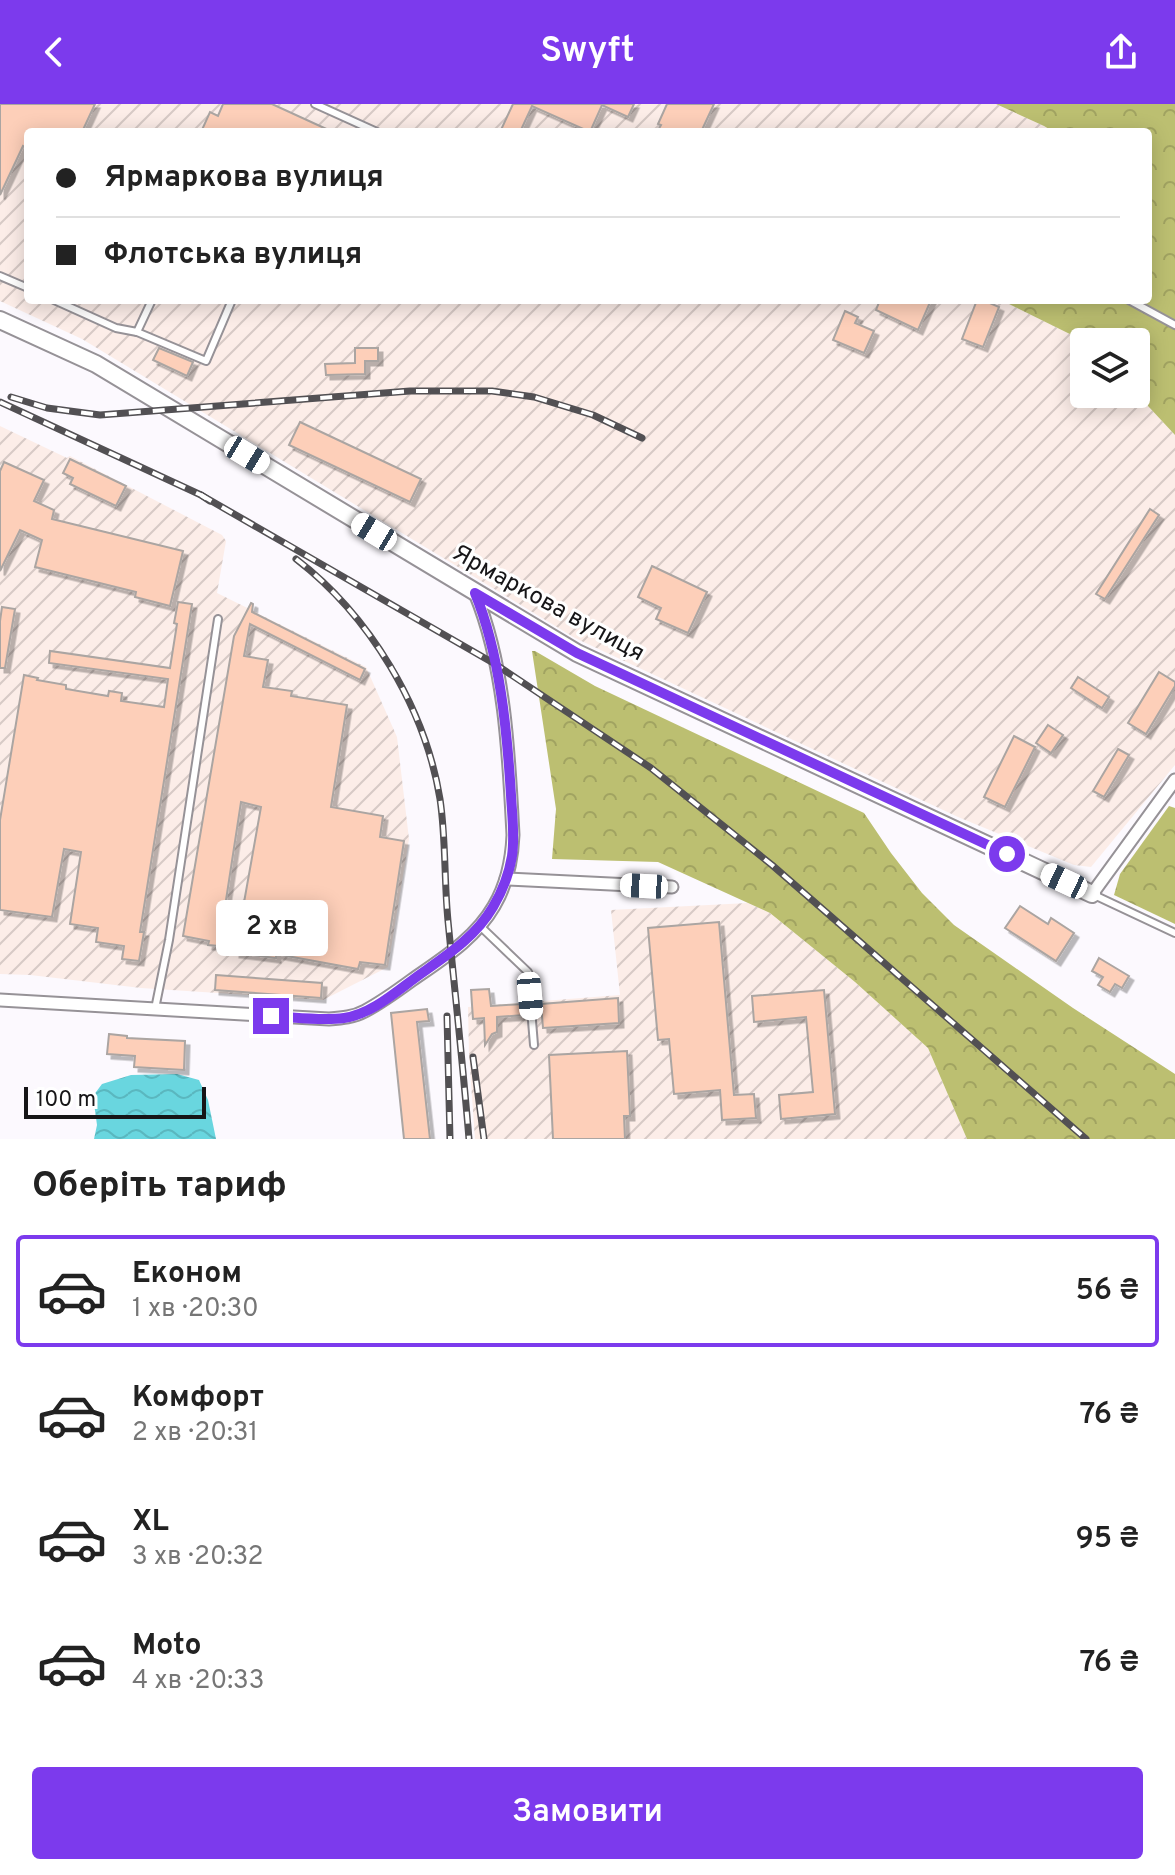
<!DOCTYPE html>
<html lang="uk">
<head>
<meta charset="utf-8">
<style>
  body { margin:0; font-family:Overpass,sans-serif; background:#f6f6f6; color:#222; height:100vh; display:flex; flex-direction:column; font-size:30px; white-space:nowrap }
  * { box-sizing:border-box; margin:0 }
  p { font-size:26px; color:#767676 }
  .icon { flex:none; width:44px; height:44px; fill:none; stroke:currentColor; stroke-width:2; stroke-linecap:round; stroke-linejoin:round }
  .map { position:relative; height:1035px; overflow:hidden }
  .drawer { display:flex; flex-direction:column; background:#fff; flex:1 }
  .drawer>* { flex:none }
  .guide { position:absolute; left:24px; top:24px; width:1128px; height:176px; border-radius:8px; box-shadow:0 4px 20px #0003; display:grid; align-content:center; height:176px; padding:0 32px; background:#fff }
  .fabs { position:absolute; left:1070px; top:224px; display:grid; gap:16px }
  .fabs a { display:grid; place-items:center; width:80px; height:80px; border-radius:8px; background:#fff; box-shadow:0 4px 20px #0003; font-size:40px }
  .scale { position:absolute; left:24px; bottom:20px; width:182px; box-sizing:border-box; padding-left:8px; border:4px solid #161517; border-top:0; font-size:22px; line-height:28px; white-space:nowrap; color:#161517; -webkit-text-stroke:6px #fff; paint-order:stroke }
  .end { position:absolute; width:36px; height:36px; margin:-18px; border:10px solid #7c3aed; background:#fff; box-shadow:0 0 0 4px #fff }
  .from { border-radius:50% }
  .bubble { position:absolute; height:56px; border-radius:8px; background:#fff; box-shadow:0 4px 20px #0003; font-size:26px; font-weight:600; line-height:56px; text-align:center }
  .car { position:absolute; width:24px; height:48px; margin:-24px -12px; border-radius:10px; box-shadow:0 0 6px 2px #0007; background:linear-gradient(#fff 24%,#345 0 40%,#fff 0 76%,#345 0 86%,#fff 0) }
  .guide b { display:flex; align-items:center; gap:28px; height:76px; font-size:30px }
  .guide b+b { border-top:2px solid #e0e0e0 }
  .guide i { width:20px; height:20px; background:#222 }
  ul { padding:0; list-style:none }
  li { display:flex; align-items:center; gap:24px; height:112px; margin:0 16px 12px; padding:0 16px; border:4px solid transparent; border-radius:8px }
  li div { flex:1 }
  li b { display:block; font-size:30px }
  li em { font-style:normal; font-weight:600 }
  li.selected { border-color:#7c3aed }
  li>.icon { width:72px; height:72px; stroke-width:1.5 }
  h2 { padding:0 32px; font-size:36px; line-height:96px }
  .cta { display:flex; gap:16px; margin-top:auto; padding:16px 32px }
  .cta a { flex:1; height:92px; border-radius:8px; background:#7c3aed; color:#fff; font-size:32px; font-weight:600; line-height:92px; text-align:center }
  header { display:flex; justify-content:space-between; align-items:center; height:104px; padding:0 32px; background:#7c3aed; color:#fff; font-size:36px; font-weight:600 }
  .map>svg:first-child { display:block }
</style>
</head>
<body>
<header><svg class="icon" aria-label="back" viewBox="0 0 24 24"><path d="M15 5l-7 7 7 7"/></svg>Swyft<svg class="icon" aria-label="share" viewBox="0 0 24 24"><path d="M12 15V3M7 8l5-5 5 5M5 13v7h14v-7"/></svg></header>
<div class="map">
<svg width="1175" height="1035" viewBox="0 0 1175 1035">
  <defs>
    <pattern id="industrial-furrows" width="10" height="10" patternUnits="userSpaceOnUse" patternTransform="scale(2)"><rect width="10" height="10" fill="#fcede8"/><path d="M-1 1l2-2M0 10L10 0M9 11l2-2" fill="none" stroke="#d7cac6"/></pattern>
    <pattern id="forest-crowns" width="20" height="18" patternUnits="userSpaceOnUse" patternTransform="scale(2)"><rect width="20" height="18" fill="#bcbf71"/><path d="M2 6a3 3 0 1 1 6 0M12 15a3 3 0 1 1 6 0" fill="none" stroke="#a1a361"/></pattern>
    <pattern id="water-waves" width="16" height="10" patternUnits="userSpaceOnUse" patternTransform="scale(2)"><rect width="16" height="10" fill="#69d6df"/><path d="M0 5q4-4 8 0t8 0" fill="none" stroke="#5ab7bf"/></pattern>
    <filter id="shadow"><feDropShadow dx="4.5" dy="4.5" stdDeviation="0" flood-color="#0004"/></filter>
  </defs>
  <rect width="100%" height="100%" fill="#fcf9fe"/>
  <g fill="url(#industrial-furrows)">
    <path d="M0,0H996L1044,22L1054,28H28V196H1001L1086,238H1084V290H1123L1148,302L1175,331V661L1091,763L1074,761L958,713L575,534L82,235L0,197Z"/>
    <path d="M0,322L67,354L70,352L222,431L226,437L217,489L366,563L397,633L409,735L388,863L323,896L141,884L30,871L0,870Z"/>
    <path d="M748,799L770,809L855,878L928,944L967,1035H475L469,951L468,903L620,891L611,806Z"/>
  </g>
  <g fill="url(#forest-crowns)">
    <path d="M996,0H1175V331L1148,302L1123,290H1136V238H1086L1001,196H1148V28H1054L1044,22Z"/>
    <path d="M532,547H535L595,582L864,709L891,749L922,789L954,821L1073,904L1175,970V1035H967L928,944L855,878L770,809L658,758L552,755L556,705Z"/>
    <path d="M1169,702L1175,704V820L1114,791L1120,770Z"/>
  </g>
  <path fill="url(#water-waves)" d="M177,970L199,976L208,996L216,1035H94L97,1021L93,992L102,980L131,971Z"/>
  <g fill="#fdcfb9" stroke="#aba5a2" stroke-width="2" filter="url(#shadow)">
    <path d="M0,0H95L82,28H28V45L23,42L0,91Z"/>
    <path d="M223,0H272L333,28H201L210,8L218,12Z"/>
    <path d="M513,0H634L628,13L602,1L590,28L532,2L520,28H500Z"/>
    <path d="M667,0H714L701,28H657L661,21L658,20Z"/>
    <path d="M880,196H931L918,226L876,206Z"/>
    <path d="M977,196H983L999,203L983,243L962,235Z"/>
    <path d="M845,207L858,213L855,219L874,227L864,249L833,236Z"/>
    <path d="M159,244L193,258L187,272L153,256Z"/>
    <path d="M355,244H378V257H365V270L326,271L325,260L355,259Z"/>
    <path d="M300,318L421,375L410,398L289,341Z"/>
    <path d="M70,355L126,382L116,402L70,380L73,374L63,369Z"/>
    <path d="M4,358L44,376L34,397L54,406L52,415L183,447L170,502L135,493L136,488L35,463L42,436L20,426L0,467V367Z"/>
    <path d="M1150,405L1159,411L1105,495L1096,490Z"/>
    <path d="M652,462L707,488L688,529L656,515L661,504L638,493Z"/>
    <path d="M178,498L192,500L140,828H144L139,857L122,855L124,842L96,838L98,824L70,820L81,748L64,745L52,813L0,806V716L24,571L38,574L37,576L66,581V585L108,592L109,587L122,589L121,597L164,603L168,575L49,559L50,547L170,564L177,520L174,519Z"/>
    <path d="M251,499L253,500L252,508L365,565L360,576L250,520L244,552L268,556L263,583L292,587L291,592L347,601L331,703L383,712L380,733L404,737L385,861L360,858L358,865L276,850V854L235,849L261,703L241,698L219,842L208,841L209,837L183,832L234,532Z"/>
    <path d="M2,503L15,505L5,564H0V517Z"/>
    <path d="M1159,568L1175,578V582L1146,630L1128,619Z"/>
    <path d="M1078,573L1109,593L1102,604L1071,584Z"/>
    <path d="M1048,621L1063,631L1051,649L1036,639Z"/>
    <path d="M1014,632L1035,643L1005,703L984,693Z"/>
    <path d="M1118,645L1129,651L1104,693L1093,687Z"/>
    <path d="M1020,802L1048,820L1051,814L1074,829L1056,857L1005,824Z"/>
    <path d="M719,818L734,991L754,990L756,1014L722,1016L720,986L674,990L669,935L658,936L648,824Z"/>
    <path d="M1099,854L1129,872L1122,884L1115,880L1110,888L1098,881L1103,873L1092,867Z"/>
    <path d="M216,871L322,879L321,894L215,886Z"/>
    <path d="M489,885L491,902L523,900L524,911L497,913V928L492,930L485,941L484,914L473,915L471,886Z"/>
    <path d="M824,886L835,1010L781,1015L779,991L813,988L806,913L754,918L752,892Z"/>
    <path d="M618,894L619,919L543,924L541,900Z"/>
    <path d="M427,905L429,917L417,918L430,1035H404L391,909Z"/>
    <path d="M109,930L127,932V934L185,937L184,966L134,963L135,952L107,950Z"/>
    <path d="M627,947L630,1012H624L625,1035H553L549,951Z"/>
  </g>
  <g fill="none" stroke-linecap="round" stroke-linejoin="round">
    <defs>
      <g id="lane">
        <path d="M315,0L377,28"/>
        <path d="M0,172L28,184"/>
        <path d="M54,196L116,224L137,228L206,257L232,196"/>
        <path d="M1129,196L1175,221"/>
        <path d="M137,228L152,196"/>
        <path d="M1092,790L1175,829"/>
        <path d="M480,822L528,868L534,941"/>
        <path d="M155,905L169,836L218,515"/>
      </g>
      <g id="street">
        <path d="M506,775L672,783"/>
        <path d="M1092,790L1175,676"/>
        <path d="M0,896L329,915C342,914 354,913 365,907C382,898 397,887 412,876C442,855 475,835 494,802C507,780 512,756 513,731C509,653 505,561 475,489"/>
      </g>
      <path id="secondary" d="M0,216L96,260L577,549L1092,790"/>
    </defs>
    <use href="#lane" stroke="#969297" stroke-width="10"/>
    <use href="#street" stroke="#969297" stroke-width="15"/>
    <use href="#secondary" stroke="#969297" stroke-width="20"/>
    <use href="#lane" stroke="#fff" stroke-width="6"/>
    <use href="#street" stroke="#fff" stroke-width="11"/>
    <use href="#secondary" stroke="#fff" stroke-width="16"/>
    <defs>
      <g id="rail">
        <path d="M11,293L47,304L100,311L410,287H492L534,293L593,311L642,334"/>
        <path d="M0,298L201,391L210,397"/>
        <path d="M201,391L495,560L651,664L772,761L1086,1035"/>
        <path d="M296,455C369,511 425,603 440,695C446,735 444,776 448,817C455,889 463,962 469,1035"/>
        <path d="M447,912L450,1035"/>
        <path d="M473,953L484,1035"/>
      </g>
    </defs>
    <use href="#rail" stroke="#525053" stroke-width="7"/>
    <use href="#rail" stroke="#fff" stroke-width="4" stroke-dasharray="12" stroke-linecap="butt"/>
  </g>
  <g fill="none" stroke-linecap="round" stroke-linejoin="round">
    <path stroke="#7c3aed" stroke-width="10" d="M271,912C295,913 320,917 344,914C373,910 399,885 422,869C449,850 476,832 493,803C502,788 509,770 512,752C515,732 512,711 511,691C507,626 500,550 475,489L577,549L1007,750"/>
  </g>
  <g text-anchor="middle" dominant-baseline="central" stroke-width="6" stroke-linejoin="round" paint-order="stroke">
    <g font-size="24" fill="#161517" stroke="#fff">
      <text transform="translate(548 500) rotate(29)">Ярмаркова вулиця</text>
    </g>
  </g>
</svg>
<div class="fabs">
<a><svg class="icon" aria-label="layers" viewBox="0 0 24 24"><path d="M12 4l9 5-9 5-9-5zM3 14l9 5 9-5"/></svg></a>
</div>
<div class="scale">100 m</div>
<i class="end from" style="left:1007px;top:750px"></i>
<i class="end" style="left:271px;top:912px"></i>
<div class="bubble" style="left:216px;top:796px;width:112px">2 хв</div>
<i class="car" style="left:247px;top:351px;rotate:121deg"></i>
<i class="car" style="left:374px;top:428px;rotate:301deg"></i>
<i class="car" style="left:1064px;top:777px;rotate:295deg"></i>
<i class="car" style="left:644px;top:782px;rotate:273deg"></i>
<i class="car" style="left:530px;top:892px;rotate:175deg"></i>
<div class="guide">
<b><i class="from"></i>Ярмаркова вулиця</b>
<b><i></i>Флотська вулиця</b>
</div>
</div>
<section class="drawer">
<h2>Оберіть тариф</h2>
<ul>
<li class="selected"><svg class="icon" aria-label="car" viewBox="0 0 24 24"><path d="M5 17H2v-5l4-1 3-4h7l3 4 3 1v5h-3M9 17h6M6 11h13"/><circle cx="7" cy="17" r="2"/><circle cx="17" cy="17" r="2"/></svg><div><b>Економ</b><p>1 хв · 20:30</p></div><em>56 ₴</em></li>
<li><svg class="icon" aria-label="car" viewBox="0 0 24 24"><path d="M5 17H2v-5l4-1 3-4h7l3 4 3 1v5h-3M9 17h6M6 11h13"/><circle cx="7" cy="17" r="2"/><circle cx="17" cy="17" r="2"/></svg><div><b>Комфорт</b><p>2 хв · 20:31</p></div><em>76 ₴</em></li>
<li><svg class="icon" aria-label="car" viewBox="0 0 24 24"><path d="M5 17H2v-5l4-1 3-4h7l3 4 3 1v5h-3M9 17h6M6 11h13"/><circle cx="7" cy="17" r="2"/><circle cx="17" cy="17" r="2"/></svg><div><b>XL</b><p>3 хв · 20:32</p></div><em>95 ₴</em></li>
<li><svg class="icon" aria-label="car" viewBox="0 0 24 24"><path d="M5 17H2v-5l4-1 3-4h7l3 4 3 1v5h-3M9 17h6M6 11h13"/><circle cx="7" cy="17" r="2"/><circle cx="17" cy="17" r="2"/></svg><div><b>Moto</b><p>4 хв · 20:33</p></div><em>76 ₴</em></li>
</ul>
<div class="cta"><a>Замовити</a></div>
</section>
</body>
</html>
